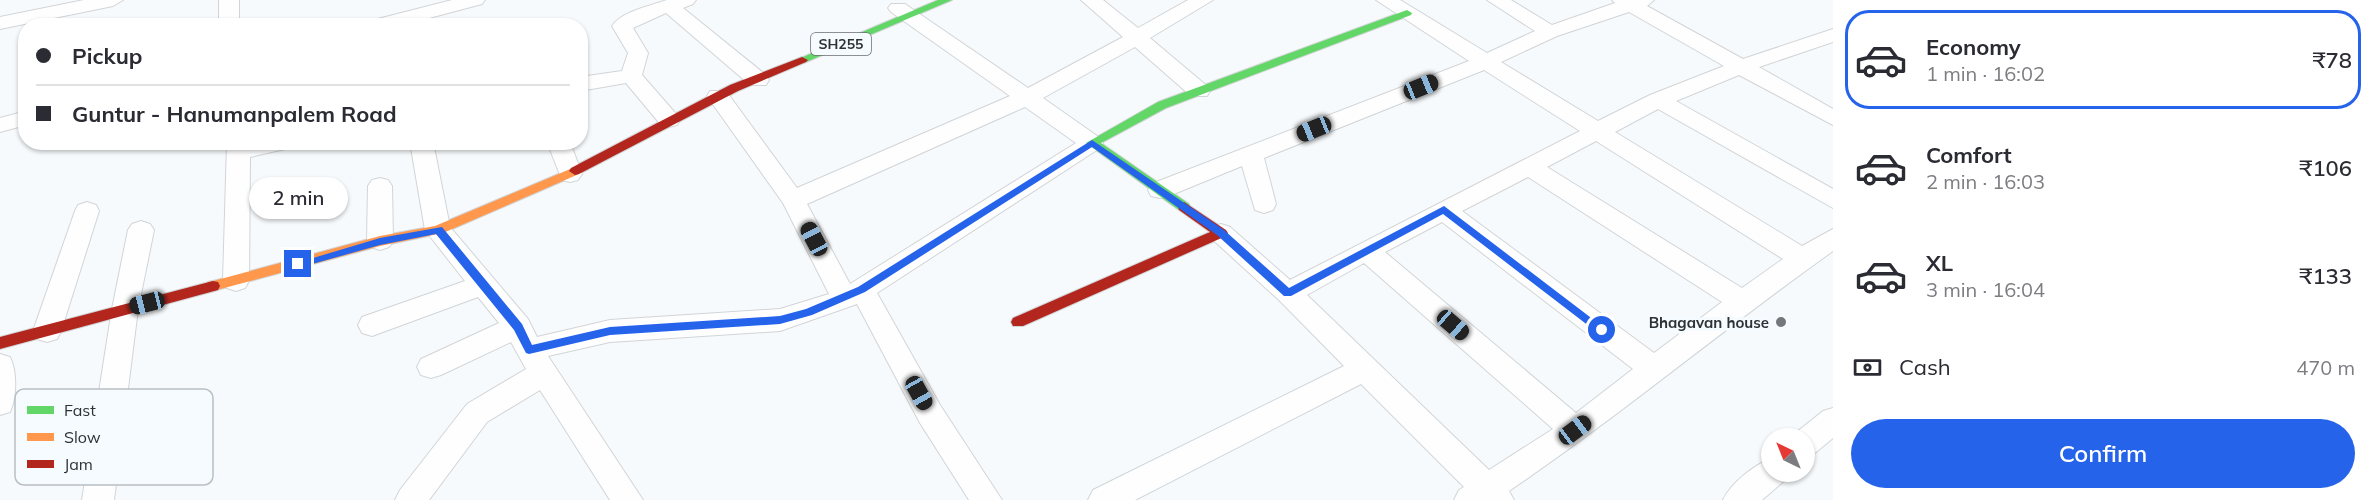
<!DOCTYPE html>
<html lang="en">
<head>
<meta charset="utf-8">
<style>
  body { margin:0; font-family:Mulish,sans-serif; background:#f2f2f3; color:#2b2b33; height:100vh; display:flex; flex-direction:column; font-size:22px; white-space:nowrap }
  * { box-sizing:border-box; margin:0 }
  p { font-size:20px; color:#7c7c81 }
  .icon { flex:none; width:33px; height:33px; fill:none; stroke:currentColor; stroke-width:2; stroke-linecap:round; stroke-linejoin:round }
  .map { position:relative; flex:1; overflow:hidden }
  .side { display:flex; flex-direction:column; background:#fff; width:540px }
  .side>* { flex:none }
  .top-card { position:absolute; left:18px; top:18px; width:570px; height:132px; border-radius:24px; box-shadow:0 2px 4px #0004; display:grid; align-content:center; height:132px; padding:0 18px; background:#fff }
  .needle { width:39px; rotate:317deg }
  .controls { position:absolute; left:1761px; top:428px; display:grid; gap:12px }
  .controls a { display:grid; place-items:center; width:54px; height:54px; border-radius:50%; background:#fff; box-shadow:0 2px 4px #0004; font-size:30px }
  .end { position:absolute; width:27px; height:27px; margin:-14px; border:8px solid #2563eb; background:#fff; box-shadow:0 0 0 3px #fff }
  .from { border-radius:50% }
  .bubble { position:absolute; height:42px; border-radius:21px; background:#fff; box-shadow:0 2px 4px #0004; font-size:20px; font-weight:600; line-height:42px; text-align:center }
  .car { position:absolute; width:18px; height:36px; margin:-18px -9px; border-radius:8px; box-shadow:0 0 4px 2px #0007; background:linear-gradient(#222 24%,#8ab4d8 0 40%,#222 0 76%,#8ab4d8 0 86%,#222 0) }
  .top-card b { display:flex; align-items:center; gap:21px; height:57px; font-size:22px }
  .top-card b+b { border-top:2px solid #e1e1e2 }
  .top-card i { width:15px; height:15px; background:#2b2b33 }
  ul { padding:10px 0 0; list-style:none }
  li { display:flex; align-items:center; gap:18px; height:99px; margin:0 12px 9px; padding:0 6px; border:3px solid transparent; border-radius:24px }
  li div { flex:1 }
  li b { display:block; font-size:22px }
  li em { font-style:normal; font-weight:600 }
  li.on { border-color:#2563eb }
  li>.icon { width:54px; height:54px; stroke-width:1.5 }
  .pay { display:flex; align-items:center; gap:15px; height:66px; padding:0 18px; font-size:22px }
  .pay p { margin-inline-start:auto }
  .primary-button { display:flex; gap:12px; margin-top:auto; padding:12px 18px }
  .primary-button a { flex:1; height:69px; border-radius:36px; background:#2563eb; color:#fff; font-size:24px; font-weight:600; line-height:69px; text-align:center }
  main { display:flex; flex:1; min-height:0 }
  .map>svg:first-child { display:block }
</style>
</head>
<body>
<main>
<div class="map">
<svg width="1833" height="500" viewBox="0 0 1833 500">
  <rect width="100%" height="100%" fill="#f7fafc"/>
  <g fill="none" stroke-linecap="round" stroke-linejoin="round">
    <defs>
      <g id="street">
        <path d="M84,0H123L113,6L0,29V17Z"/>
        <rect x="219" y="0" width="20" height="26"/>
        <path d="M452,0H485L482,4L399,26H363L366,22Z"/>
        <path d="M667,0H696L693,4L683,8L766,75L769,80L766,85H750L666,13L633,28L648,53L642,75L677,115L680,120L677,125L669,127L661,125L626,83L580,91V77L622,71L628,53L612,26C622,11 650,6 667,0Z"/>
        <path d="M1081,0H1103L1138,28L1188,0H1213L1150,38L1207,86L1210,91L1207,96H1191L1135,47L1043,98L1100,138L1103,143L1100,148L877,293L940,405L1002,500H969L920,423L857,304L780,331L610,342L548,356L643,500H610L540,390L487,422L429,500H395L400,490L467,404L526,369L511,342L441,375L431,378L421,375L417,367L421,359L499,323L478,297L372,336L362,333L358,325L362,317L465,281L425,230L410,142H433L450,227L528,319L537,337L610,320L780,309L829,294L783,203L707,96L710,91H726L797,188L1010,96L891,12L888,8L891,4H905L1028,88L1123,37ZM1025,107L1076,143L850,284L807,204Z"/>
        <path d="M1376,0H1400L1487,53L1535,31L1487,0H1511L1552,25L1615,3L1612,0H1654L1647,6L1743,59L1833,29V42L1759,67L1833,109V125L1739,75L1676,101L1833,189V208L1658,109L1615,132L1802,246L1833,229V251C1723,329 1621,415 1509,491L1514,500H1454L1459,490L1464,487L1361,384L1135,500H1088L1093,490L1344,366L1279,300L1212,239L1208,233L1212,227L1221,224L1230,227L1290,280L1580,131L1484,70L1264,158L1276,204L1273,210L1264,213L1255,210L1242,166L1169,196L1160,198L1151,196L1148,190L1151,184L1469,61ZM1629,12L1724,66L1650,95L1598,121L1501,62L1557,36ZM1596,141L1783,259L1742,288L1547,167ZM1528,177L1722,302L1654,353L1462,211ZM1442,222L1633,369L1576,413L1385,252ZM1364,263L1553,429L1489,470L1307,295Z"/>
        <path d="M26,111V125L0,132V118Z"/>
        <path d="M227,142H297L294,147L250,157L249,281L245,288L236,291L227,288L223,281Z"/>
        <path d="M547,142H570L582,174L578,180L570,182L562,180Z"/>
        <path d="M380,178L388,180L392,186L393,241L389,247L380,250L371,247L367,241L368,186L372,180Z"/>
        <path d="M87,202L96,205L99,211L61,331L57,339L47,342L37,339L33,331L75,211L78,205Z"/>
        <path d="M141,221L150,224L154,230L138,309L114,500H82L112,309L128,230L132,224Z"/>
        <path d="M0,354L10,357C17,371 17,397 10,412L0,415Z"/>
        <path d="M1833,408V438L1815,453L1804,457V438H1792L1793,435L1823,411Z"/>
        <path d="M1772,458V471H1788L1784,481L1762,500H1723C1731,483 1754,465 1772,458Z"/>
      </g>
      <g id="fast">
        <path d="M938,0H952L806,62L802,63L796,60Z"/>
        <path d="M1407,10L1412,13L1411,15L1166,108L1101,143L1189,204L1190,207L1189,210H1179L1086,143L1158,102Z"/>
      </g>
      <path id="slow" d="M575,167L581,171L579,174L443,233L380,246L213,291L208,290L206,286L208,282L213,281L380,236L435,226Z"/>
      <g id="jam">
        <path d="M802,57L808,60L806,62L738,91L579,174L575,175L569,171L571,168L730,85Z"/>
        <path d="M1184,202L1226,230L1228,233L1226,236L1023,326H1013L1011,322L1013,318L1210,232L1179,210L1178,207Z"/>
        <path d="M213,281L218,282L220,286L218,290L0,349V337Z"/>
      </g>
    </defs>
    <use href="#street" stroke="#d1d5d7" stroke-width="2"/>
    <use href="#fast" stroke="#d1d5d7" stroke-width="2"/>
    <use href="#slow" stroke="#d1d5d7" stroke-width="2"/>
    <use href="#jam" stroke="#d1d5d7" stroke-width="2"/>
    <use href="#street" fill="#fefeff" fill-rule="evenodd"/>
    <use href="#fast" fill="#63d668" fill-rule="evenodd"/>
    <use href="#slow" fill="#ff974d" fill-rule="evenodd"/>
    <use href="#jam" fill="#b3261e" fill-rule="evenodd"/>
  </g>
  <path fill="#2563eb" d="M1092,140L1224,230L1289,288L1444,206L1607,330L1606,333H1598L1443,214L1291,296H1284L1217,235L1092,147L865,292L812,315L780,324L610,335L529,354L526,353L514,330L436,234L380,245L298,268L293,264L380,238L442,227L522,324L532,345L610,327L780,316L806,309L858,287Z"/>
  <circle fill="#74787b" stroke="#f5fbfe" stroke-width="2" cx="1781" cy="322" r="6"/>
  <g text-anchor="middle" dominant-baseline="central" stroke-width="6" stroke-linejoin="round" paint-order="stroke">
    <rect fill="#f5fbfe" stroke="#696e71" stroke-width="1.5" x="811" y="33" width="60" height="22" rx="4.5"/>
    <g font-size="14" font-weight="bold" fill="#2d3235">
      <text x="841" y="44">SH255</text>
    </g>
    <g font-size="15" font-weight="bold" fill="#2d3235" stroke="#f5fbfe" text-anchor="end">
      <text x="1769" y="322">Bhagavan house</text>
    </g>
  </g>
  <rect x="15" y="389" width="198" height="96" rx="9" fill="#f5fbfe" stroke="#b9bfc2" stroke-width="1.5"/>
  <rect x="27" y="406" width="27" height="8" fill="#63d668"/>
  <rect x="27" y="433" width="27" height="8" fill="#ff974d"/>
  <rect x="27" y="460" width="27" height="8" fill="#b3261e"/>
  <g font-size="16" fill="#2d3235">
    <text x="64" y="416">Fast</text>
    <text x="64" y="443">Slow</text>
    <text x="64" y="470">Jam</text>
  </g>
</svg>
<div class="controls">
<a><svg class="needle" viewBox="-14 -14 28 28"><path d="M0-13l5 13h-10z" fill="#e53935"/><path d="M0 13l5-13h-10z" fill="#7c7c81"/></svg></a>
</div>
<i class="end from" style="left:1602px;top:330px"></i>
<i class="end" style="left:298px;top:264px"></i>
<div class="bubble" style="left:249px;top:177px;width:99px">2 min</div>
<i class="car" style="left:1421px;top:87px;rotate:68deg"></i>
<i class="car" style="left:1314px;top:129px;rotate:248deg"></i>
<i class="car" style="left:814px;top:239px;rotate:332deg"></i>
<i class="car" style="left:147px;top:303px;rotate:256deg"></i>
<i class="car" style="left:1453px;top:325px;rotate:131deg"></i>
<i class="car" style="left:919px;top:393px;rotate:151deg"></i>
<i class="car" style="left:1575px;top:430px;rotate:53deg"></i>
<div class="top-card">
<b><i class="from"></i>Pickup</b>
<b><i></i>Guntur - Hanumanpalem Road</b>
</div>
</div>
<section class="side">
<ul>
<li class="on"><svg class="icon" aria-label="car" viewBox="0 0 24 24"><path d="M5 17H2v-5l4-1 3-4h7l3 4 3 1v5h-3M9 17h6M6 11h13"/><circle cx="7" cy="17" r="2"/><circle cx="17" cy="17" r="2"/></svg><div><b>Economy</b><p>1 min · 16:02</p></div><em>₹78</em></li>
<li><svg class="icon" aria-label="car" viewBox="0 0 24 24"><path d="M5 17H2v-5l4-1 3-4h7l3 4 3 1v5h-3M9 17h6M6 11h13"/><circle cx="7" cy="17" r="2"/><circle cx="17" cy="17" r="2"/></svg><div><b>Comfort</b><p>2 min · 16:03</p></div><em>₹106</em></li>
<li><svg class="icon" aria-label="car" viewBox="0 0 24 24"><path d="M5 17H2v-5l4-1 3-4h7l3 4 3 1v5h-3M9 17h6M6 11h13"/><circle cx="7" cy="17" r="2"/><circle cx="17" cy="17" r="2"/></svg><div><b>XL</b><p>3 min · 16:04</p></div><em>₹133</em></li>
</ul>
<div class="pay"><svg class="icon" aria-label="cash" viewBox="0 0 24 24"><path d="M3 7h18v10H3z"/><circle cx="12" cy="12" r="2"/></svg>Cash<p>470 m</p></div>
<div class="primary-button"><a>Confirm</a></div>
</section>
</main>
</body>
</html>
